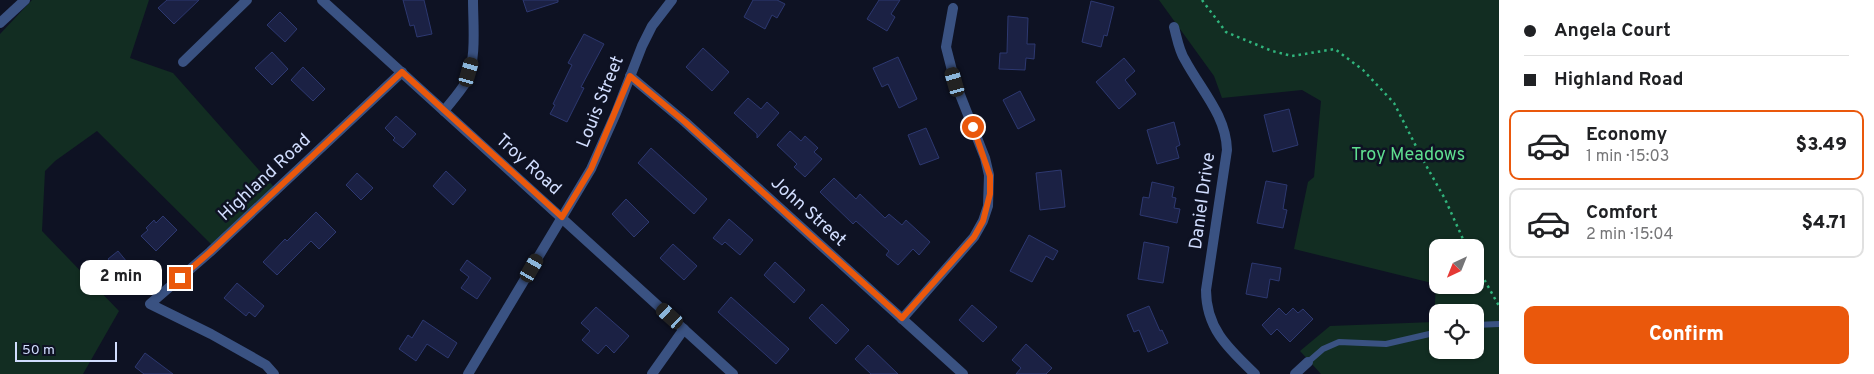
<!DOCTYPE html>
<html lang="en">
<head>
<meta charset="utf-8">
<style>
  body { margin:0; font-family:Overpass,sans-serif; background:#f6f6f6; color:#202124; height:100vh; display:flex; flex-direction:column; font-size:19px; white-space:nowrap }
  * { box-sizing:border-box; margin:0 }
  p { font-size:16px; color:#757577 }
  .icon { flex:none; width:28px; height:28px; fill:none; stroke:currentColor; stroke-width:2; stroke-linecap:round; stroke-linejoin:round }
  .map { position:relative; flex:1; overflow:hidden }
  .sheet { display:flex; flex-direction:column; background:#fff; width:375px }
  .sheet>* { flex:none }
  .banner { display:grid; align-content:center; height:110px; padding:0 25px; background:#fff }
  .needle { width:32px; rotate:223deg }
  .tools { position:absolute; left:1429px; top:239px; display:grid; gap:10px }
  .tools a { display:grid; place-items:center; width:55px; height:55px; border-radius:10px; background:#fff; box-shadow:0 1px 4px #0004; font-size:25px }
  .scale { position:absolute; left:15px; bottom:12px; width:102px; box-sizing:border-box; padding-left:5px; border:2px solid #d1ddfe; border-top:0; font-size:14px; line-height:18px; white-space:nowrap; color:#d1ddfe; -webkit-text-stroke:4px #0e1223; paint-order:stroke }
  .end { position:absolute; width:22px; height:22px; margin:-11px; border:6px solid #ea580c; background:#fff; box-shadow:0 0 0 2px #fff }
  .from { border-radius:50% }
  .bubble { position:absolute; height:35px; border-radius:10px; background:#fff; box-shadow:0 1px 4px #0004; font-size:16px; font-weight:800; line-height:35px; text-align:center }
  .car { position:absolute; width:15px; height:30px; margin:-15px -8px; border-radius:6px; box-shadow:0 0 4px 1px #0007; background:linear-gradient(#222 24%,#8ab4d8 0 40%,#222 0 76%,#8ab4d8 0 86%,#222 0) }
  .banner b { display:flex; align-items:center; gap:18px; height:48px; font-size:19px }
  .banner b+b { border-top:1px solid #e0e0e0 }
  .banner i { width:12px; height:12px; background:#202124 }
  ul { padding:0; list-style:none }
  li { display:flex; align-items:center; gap:15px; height:70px; margin:0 10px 8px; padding:0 15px; border:2px solid #e0e0e0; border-radius:10px }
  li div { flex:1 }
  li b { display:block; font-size:19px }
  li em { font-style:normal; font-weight:800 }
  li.selected { border-color:#ea580c }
  li>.icon { width:45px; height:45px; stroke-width:1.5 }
  .action { display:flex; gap:10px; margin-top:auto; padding:10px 25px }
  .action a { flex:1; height:58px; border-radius:10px; background:#ea580c; color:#fff; font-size:20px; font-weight:800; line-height:58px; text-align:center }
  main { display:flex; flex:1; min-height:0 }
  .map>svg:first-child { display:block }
</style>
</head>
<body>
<main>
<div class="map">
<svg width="1499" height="374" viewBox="0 0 1499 374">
  <rect width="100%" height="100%" fill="#0e1223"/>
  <g fill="#122d22" fill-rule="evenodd">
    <path d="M32,0H149L130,58L173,73L274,187L212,245L97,131L55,161L45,171L42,231L119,311L83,374H0V34Z"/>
    <path d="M1159,0H1499V374H1321L1300,351L1330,326L1434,322L1436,284L1294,249L1308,182L1314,177L1321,101L1302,90L1222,98L1214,76ZM1438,248H1475V285H1438ZM1438,312H1475V350H1438Z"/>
  </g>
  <g fill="#1b2144" stroke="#2d3870">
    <path d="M167,0H199L174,24L158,8Z"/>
    <path d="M403,0H424L432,34L417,37L414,25L410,26Z"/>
    <path d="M523,0H558V2L527,12Z"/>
    <path d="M753,0H777L785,4L777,18L772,15L765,29L744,17Z"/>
    <path d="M879,0H900L891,14L895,17L887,31L867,19Z"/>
    <path d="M1091,1L1114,7L1107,36L1104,35L1101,47L1082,42Z"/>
    <path d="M280,12L297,29L285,42L267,25Z"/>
    <path d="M1008,16L1028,18L1027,44H1035L1034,59L1026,58L1025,70L999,69L1000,53H1007Z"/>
    <path d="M584,34L604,44L581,87L584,88L567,122L550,114L555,105L553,104L572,65L568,63Z"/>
    <path d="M703,48L729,72L712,91L686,67Z"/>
    <path d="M272,52L288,69L272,85L255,68Z"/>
    <path d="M898,57L917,99L899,108L888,84L882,87L873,68Z"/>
    <path d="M1124,58L1135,71L1125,80L1136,94L1119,109L1096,82Z"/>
    <path d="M303,67L325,89L313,101L291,80Z"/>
    <path d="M1020,91L1035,120L1018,129L1003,100Z"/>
    <path d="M748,98L761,109L767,102L779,113L757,138V134L734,113Z"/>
    <path d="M1289,109L1298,145L1273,152L1264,115Z"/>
    <path d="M396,116L416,134L403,148L393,140L395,138L385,128Z"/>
    <path d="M1174,122L1180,145L1176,147L1179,158L1157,164L1147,130Z"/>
    <path d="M926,128L939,158L920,165L908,135Z"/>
    <path d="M790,131L801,141L805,136L818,148L814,152L822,159L805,177L794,167L797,164L777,145Z"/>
    <path d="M651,148L707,199L694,214L638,163Z"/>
    <path d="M1061,170L1065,207L1040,210L1036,173Z"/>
    <path d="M446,171L466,190L453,205L433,186Z"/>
    <path d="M357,173L373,188L361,200L346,185Z"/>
    <path d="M834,178L856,199L860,194L885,218L889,214L902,225L906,220L930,242L919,255L913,249L898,265L886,255L889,251L856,221L853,224L820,192Z"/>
    <path d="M1266,181L1287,185L1283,209L1287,210L1283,228L1257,223Z"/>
    <path d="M1152,182L1174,187L1172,197L1176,198L1174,208L1180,209L1177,223L1140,215L1143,197L1149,198Z"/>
    <path d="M626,199L649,222L634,237L612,214Z"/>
    <path d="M316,212L336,232L319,249L311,241L277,275L263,262L285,239L287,241Z"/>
    <path d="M163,216L177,230L156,251L141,236L148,230L146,228L154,220L156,223Z"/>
    <path d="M729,219L753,240L740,255L725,242L722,245L713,238Z"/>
    <path d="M1029,235L1058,251L1053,260L1046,256L1032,282L1010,271Z"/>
    <path d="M1144,242L1169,247L1163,283L1138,279Z"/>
    <path d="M673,244L697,266L684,280L660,258Z"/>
    <path d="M118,251L127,262L117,270L108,259Z"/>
    <path d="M467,260L491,278L477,299L461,288L469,277L460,270Z"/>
    <path d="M775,262L805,290L794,303L764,275Z"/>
    <path d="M1252,263L1281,268L1279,281L1270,279L1267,298L1246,294Z"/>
    <path d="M237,283L264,306L255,317L249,312L246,316L224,298Z"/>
    <path d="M731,297L789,349L776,364L718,312Z"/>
    <path d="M822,304L849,330L836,344L809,318Z"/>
    <path d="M972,305L997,327L983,342L959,320Z"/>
    <path d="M1149,306L1160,331L1162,330L1168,343L1148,352L1139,330L1134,332L1127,315Z"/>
    <path d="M596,307L629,336L614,353L606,345L598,354L582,340L590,331L581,323Z"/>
    <path d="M1279,308L1286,315L1293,308L1298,313L1303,309L1313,319L1290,342L1277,329L1271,335L1262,325Z"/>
    <path d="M423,320L457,343L448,358L427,344L416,361L399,349L408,335L412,338Z"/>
    <path d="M1026,344L1052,368L1046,374H1016L1021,368L1012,360Z"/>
    <path d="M868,345L898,374H871L855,359Z"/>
    <path d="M145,353L173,374H144L135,367Z"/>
  </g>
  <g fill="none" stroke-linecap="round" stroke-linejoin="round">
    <g stroke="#30b47c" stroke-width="2.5" stroke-dasharray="2.5 4" stroke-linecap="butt">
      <path d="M1202,0L1226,32L1272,51L1292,56L1335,49L1363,70L1394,103L1423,160L1445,199L1467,248"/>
      <path d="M1475,263L1499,306"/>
    </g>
    <g stroke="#3a5282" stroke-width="6">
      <path d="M1475,325L1499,324"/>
      <path d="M1308,362L1323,349L1339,342L1386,344L1438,332"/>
    </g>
    <g stroke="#3a5282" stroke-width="10">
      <path d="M0,23L25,0"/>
      <path d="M1174,27C1177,38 1179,51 1185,60C1201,90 1226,115 1227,150L1206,290C1206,329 1229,349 1255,374"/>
      <path d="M183,62L247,0"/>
      <path d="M630,76L685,122L963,374"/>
      <path d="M444,111C451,102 460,92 466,82C477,60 473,24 473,0"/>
      <path d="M902,319L974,237L983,221L988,206L989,175L985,158L955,82L946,47L953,8"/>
      <path d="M274,374L266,365L211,334L150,304L210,252L402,72"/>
      <path d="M468,374L591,169L616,113L642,46L652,26L672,0"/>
      <path d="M652,374L684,329"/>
      <path d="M1295,374L1308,362"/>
    </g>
    <path stroke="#3a5282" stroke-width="10" d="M322,0L733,374"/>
  </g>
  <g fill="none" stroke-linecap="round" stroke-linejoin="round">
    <path stroke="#ea580c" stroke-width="6" d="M180,278L210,252L402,72L562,217L591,169L630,76L685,122L902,318L974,237L983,221L990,194V176L973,127"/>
  </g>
  <g text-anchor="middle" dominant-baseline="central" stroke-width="5" stroke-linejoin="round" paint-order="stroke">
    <g font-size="18" fill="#d1ddfe" stroke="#0e1223">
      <text transform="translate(601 102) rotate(-68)">Louis Street</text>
      <text transform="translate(528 165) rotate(42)">Troy Road</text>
      <text transform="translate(265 178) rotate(-43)">Highland Road</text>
      <text transform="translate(1203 201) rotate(-82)">Daniel Drive</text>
      <text transform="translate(808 212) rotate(42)">John Street</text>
    </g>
    <g font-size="18" fill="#5ede8f" stroke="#0e1223">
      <text x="1408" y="155">Troy Meadows</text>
    </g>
  </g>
</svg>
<div class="tools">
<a><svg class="needle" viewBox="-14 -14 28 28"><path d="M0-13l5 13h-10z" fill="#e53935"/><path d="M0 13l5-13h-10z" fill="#757577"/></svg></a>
<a><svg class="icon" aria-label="locate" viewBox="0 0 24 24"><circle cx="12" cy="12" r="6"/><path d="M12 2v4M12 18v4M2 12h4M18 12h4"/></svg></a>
</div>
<div class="scale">50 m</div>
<i class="end from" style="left:973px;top:127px"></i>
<i class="end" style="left:180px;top:278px"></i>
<div class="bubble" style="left:80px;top:260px;width:82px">2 min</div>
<i class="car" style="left:469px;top:72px;rotate:16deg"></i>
<i class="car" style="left:955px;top:82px;rotate:344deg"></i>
<i class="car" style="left:532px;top:268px;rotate:30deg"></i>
<i class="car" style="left:670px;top:316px;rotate:312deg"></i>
</div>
<section class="sheet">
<div class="banner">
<b><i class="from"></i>Angela Court</b>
<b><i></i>Highland Road</b>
</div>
<ul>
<li class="selected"><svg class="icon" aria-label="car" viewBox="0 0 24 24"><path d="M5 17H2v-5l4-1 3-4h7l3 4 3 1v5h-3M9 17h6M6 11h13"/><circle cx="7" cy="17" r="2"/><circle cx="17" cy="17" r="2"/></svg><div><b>Economy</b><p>1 min · 15:03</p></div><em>$3.49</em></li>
<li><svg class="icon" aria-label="car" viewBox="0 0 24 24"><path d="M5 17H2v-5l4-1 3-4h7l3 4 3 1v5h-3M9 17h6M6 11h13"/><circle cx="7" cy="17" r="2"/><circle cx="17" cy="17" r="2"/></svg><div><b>Comfort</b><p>2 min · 15:04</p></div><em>$4.71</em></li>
</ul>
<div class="action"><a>Confirm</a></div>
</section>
</main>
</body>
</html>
